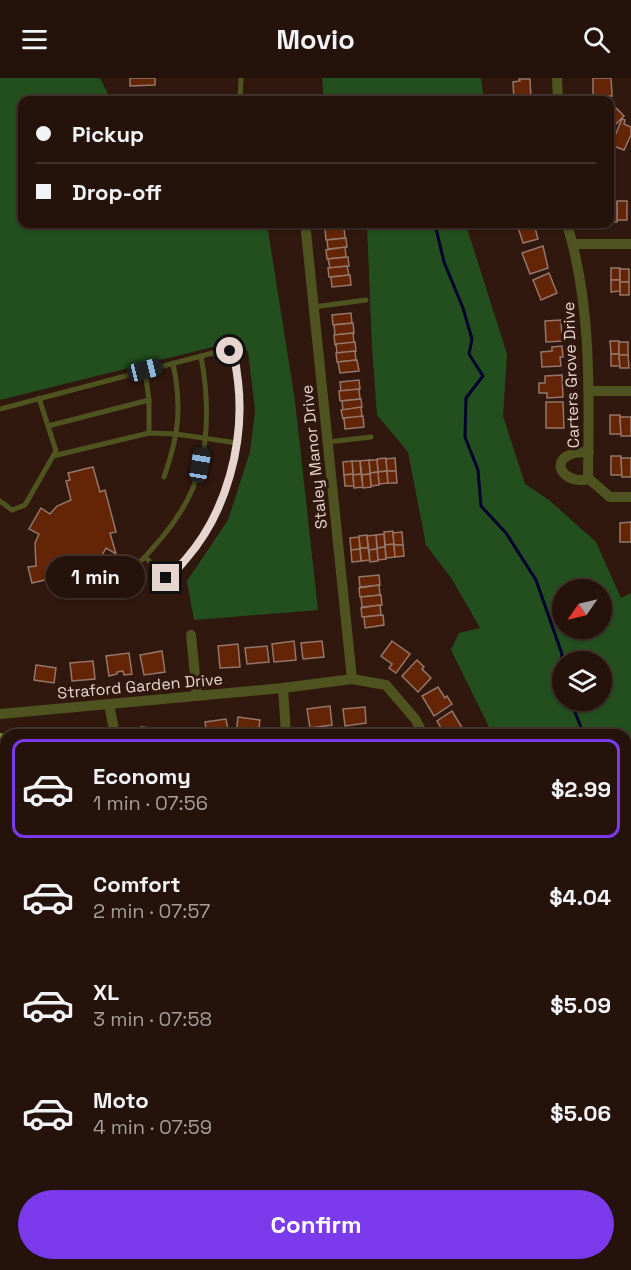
<!DOCTYPE html>
<html lang="en">
<head>
<meta charset="utf-8">
<style>
  body { margin:0; font-family:"Space Grotesk",sans-serif; background:#312019; color:#f1f3f6; height:100vh; display:flex; flex-direction:column; font-size:22px; white-space:nowrap }
  * { box-sizing:border-box; margin:0 }
  p { font-size:20px; color:#a39e9d }
  .icon { flex:none; width:33px; height:33px; fill:none; stroke:currentColor; stroke-width:2; stroke-linecap:round; stroke-linejoin:round }
  .map { position:relative; flex:1; overflow:hidden }
  .drawer { position:absolute; left:0px; top:651px; width:632px; height:542px; display:flex; flex-direction:column; background:#25120b; border-radius:18px 18px 0 0; box-shadow:0 2px 4px #0004,0 0 0 2px #42322c }
  .drawer>* { flex:none }
  .top-card { position:absolute; left:18px; top:18px; width:596px; height:132px; border-radius:12px; box-shadow:0 2px 4px #0004,0 0 0 2px #42322c; display:grid; align-content:center; height:132px; padding:0 18px; background:#25120b }
  .needle { width:39px; rotate:236deg }
  .buttons { position:absolute; left:552px; top:501px; display:grid; gap:12px }
  .buttons a { display:grid; place-items:center; width:60px; height:60px; border-radius:50%; background:#25120b; box-shadow:0 2px 4px #0004,0 0 0 2px #42322c; font-size:30px }
  .end { position:absolute; width:27px; height:27px; margin:-14px; border:8px solid #e6d4ce; background:#111; box-shadow:0 0 0 3px #111 }
  .from { border-radius:50% }
  .bubble { position:absolute; height:42px; border-radius:21px; background:#25120b; box-shadow:0 2px 4px #0004,0 0 0 2px #42322c; font-size:20px; font-weight:800; line-height:42px; text-align:center }
  .car { position:absolute; width:18px; height:36px; margin:-18px -9px; border-radius:8px; box-shadow:0 0 4px 2px #0007; background:linear-gradient(#222 24%,#8ab4d8 0 40%,#222 0 76%,#8ab4d8 0 86%,#222 0) }
  .top-card b { display:flex; align-items:center; gap:21px; height:57px; font-size:22px }
  .top-card b+b { border-top:2px solid #42322c }
  .top-card i { width:15px; height:15px; background:#f1f3f6 }
  ul { padding:10px 0 0; list-style:none }
  li { display:flex; align-items:center; gap:18px; height:99px; margin:0 12px 9px; padding:0 6px; border:3px solid transparent; border-radius:12px }
  li div { flex:1 }
  li b { display:block; font-size:22px }
  li em { font-style:normal; font-weight:800 }
  li.on { border-color:#7c3aed }
  li>.icon { width:54px; height:54px; stroke-width:1.5 }
  .action { display:flex; gap:12px; margin-top:auto; padding:12px 18px }
  .action a { flex:1; height:69px; border-radius:36px; background:#7c3aed; color:#fff; font-size:24px; font-weight:800; line-height:69px; text-align:center }
  header { display:flex; justify-content:space-between; align-items:center; height:78px; padding:0 18px; background:#25120b; font-size:27px; font-weight:800 }
  .map>svg:first-child { display:block }
</style>
</head>
<body>
<header><svg class="icon" aria-label="menu" viewBox="0 0 24 24"><path d="M4 6h16M4 12h16M4 18h16"/></svg>Movio<svg class="icon" aria-label="search" viewBox="0 0 24 24"><circle cx="10" cy="10" r="6"/><path d="M15 15l6 6"/></svg></header>
<div class="map">
<svg width="631" height="1192" viewBox="0 0 631 1192">
  <rect width="100%" height="100%" fill="#31180f"/>
  <g fill="#234f1f" fill-rule="evenodd">
    <path d="M0,0H100L111,22H22V146H267L295,323L318,532L194,542L187,503L228,442L250,374L255,332L248,273L229,265L0,322Z"/>
    <path d="M322,0H481L484,22H324Z"/>
    <path d="M367,146H469L468,153L507,276L503,338L525,406L549,422L596,464L621,520L631,515V1192H170L165,1187L626,1186V657H493L451,572L459,555L480,550L452,501L426,467L408,374L377,337L372,269ZM562,512H602V550H562ZM562,584H602V622H562Z"/>
    <path d="M0,730L6,759V847L0,834Z"/>
    <path d="M6,995V1124L0,1121V996Z"/>
  </g>
  <g fill="none" stroke-linecap="round" stroke-linejoin="round">
    <g stroke="#00002f" stroke-width="3">
      <path d="M435,146L444,184L463,230L472,261L469,276L483,298L466,320L465,359L478,392L481,428L506,455L536,502L562,576L559,608L562,613"/>
      <path d="M568,622L575,634L584,657"/>
      <path d="M626,731L631,739"/>
      <path d="M0,1097L6,1099"/>
      <path d="M482,1186L483,1192"/>
    </g>
  </g>
  <g fill="#642406" stroke="#95766a" stroke-width="1.5">
    <path d="M130,0H155V7L130,8Z"/>
    <path d="M593,0H611L612,18L593,19Z"/>
    <path d="M519,1H530L531,22H514L513,4L520,3Z"/>
    <path d="M615,29L624,38L609,53V36Z"/>
    <path d="M622,41L625,42L624,46L631,49V57L624,72L611,67Z"/>
    <rect x="617" y="123" width="10" height="19"/>
    <rect x="609" y="125" width="8" height="19"/>
    <path d="M517,146H534L538,161L523,165Z"/>
    <path d="M344,149L345,160L326,162L325,151Z"/>
    <path d="M346,160L347,169L328,171L327,162Z"/>
    <path d="M543,168L548,190L530,196L522,175Z"/>
    <path d="M345,169L346,179L327,181L326,172Z"/>
    <path d="M348,179L349,188L330,190L328,181Z"/>
    <path d="M347,188L349,197L329,199L328,190Z"/>
    <rect x="611" y="190" width="9" height="12"/>
    <rect x="620" y="191" width="9" height="13"/>
    <path d="M549,195L557,215L541,222L533,202Z"/>
    <path d="M350,197L351,207L332,209L331,199Z"/>
    <path d="M611,202H620V213L611,214Z"/>
    <rect x="620" y="204" width="9" height="13"/>
    <path d="M351,235L352,245L333,247L332,237Z"/>
    <path d="M561,242L562,263L546,264L545,243Z"/>
    <path d="M353,245L354,255L335,257L334,247Z"/>
    <path d="M353,255L354,265L335,267L334,257Z"/>
    <path d="M610,263H619V276H611Z"/>
    <path d="M355,264L356,273L337,275L336,266Z"/>
    <rect x="619" y="264" width="9" height="13"/>
    <path d="M562,268L563,279H560L561,288L542,289L541,274L552,273V269Z"/>
    <path d="M355,273L356,282L337,284L336,275Z"/>
    <path d="M611,276H619L620,288H611Z"/>
    <path d="M619,277H628L629,290H620Z"/>
    <path d="M357,282L359,293L340,295L338,284Z"/>
    <path d="M562,297L563,319L547,320V315H539V305H545V298Z"/>
    <path d="M359,302L360,311L341,313L340,304Z"/>
    <path d="M359,311L360,321L340,323L339,313Z"/>
    <path d="M361,321L362,329L343,332L342,323Z"/>
    <path d="M546,324H563L564,350H546Z"/>
    <path d="M361,329L362,339L343,341L341,332Z"/>
    <path d="M610,337H620L621,356H610Z"/>
    <path d="M363,338L364,349L345,351L344,340Z"/>
    <path d="M620,339H631V358H621Z"/>
    <path d="M611,378H621L622,397H611Z"/>
    <path d="M386,380L387,393L378,394L377,381Z"/>
    <path d="M395,380L396,393H387L386,381Z"/>
    <path d="M621,380H631V399H622Z"/>
    <path d="M369,382H377L378,394L370,395Z"/>
    <path d="M369,382L370,396L362,397L360,383Z"/>
    <path d="M352,383H360L361,396L353,397Z"/>
    <path d="M352,383L353,396L344,397L343,384Z"/>
    <path d="M93,389L100,414L105,412L116,454L110,455L116,476L106,470L95,490L32,505L28,489L36,488L35,465L39,456L29,451L41,430L50,436L57,428L71,422L66,403L70,402L68,395Z"/>
    <path d="M387,393L388,405L379,406L378,394Z"/>
    <path d="M387,393H396L397,405H388Z"/>
    <path d="M378,394L379,407L371,408L370,395Z"/>
    <path d="M353,396L354,408H345L344,397Z"/>
    <path d="M361,396L363,409L354,410L353,397Z"/>
    <path d="M370,396L371,409L363,410L362,397Z"/>
    <path d="M631,444V464H620V445Z"/>
    <path d="M393,453L394,466L385,467L384,454Z"/>
    <path d="M402,454L403,467H394L393,455Z"/>
    <path d="M384,456L385,469L377,470L376,457Z"/>
    <path d="M367,457L368,470H360L359,458Z"/>
    <path d="M376,457L377,471L369,472L367,458Z"/>
    <path d="M359,459L360,471L351,472L350,460Z"/>
    <path d="M394,466L395,479L386,480L385,467Z"/>
    <path d="M394,467H403L404,478L395,479Z"/>
    <path d="M385,469L386,481L378,482L377,470Z"/>
    <path d="M360,470H368L370,482L361,483Z"/>
    <path d="M360,471L361,483L352,484L351,472Z"/>
    <path d="M377,471L378,483L370,484L369,472Z"/>
    <path d="M379,497L380,507L360,509L359,499Z"/>
    <path d="M379,507L380,517L360,519L359,510Z"/>
    <path d="M381,517L382,527L362,529L361,519Z"/>
    <path d="M380,527L381,537L362,539L361,530Z"/>
    <path d="M383,537L384,547L365,550L364,539Z"/>
    <path d="M294,563L296,582L274,584L272,566Z"/>
    <path d="M322,563L324,579L303,581L301,565Z"/>
    <path d="M392,563L410,576L396,595L389,590L392,586L381,578Z"/>
    <path d="M238,566L240,589L220,590L218,568Z"/>
    <path d="M267,568L269,584L247,586L245,570Z"/>
    <path d="M162,573L165,594L144,597L140,577Z"/>
    <path d="M129,575L132,596L124,597L123,593L117,594V596L109,598L106,578Z"/>
    <path d="M417,582L424,589L422,591L431,600L418,614L402,598Z"/>
    <path d="M93,583L95,601L72,603L70,585Z"/>
    <path d="M36,587L56,590L54,605L34,602Z"/>
    <path d="M438,609L445,620L447,618L452,626L434,638L422,618Z"/>
    <path d="M330,628L332,647L310,650L307,631Z"/>
    <path d="M365,629L366,645L345,648L343,631Z"/>
    <path d="M452,633L464,653L458,657H445L437,643Z"/>
    <path d="M238,639L260,642L258,657H236Z"/>
    <path d="M226,641L229,657H207L205,644Z"/>
    <path d="M141,649L161,651L160,657H140Z"/>
  </g>
  <g fill="none" stroke-linecap="round" stroke-linejoin="round">
    <path stroke="#675048" stroke-width="1.5" stroke-dasharray="3 3" stroke-linecap="butt" d="M0,730L6,759"/>
    <g stroke="#4e5320" stroke-width="5">
      <path d="M240,22L241,0"/>
      <path d="M313,229L366,222"/>
      <path d="M145,293L149,322"/>
      <path d="M0,331L224,272C237,274 236,288 237,298C245,358 230,431 189,477C182,485 176,495 166,499L145,479L127,495L108,508"/>
      <path d="M48,348L149,322V355"/>
      <path d="M328,364L371,359"/>
      <path d="M53,378L149,355L176,356L237,365"/>
      <path d="M164,399C179,357 182,329 173,285"/>
      <path d="M0,423L12,432L25,427L56,373L39,320"/>
      <path d="M145,479C156,466 168,454 177,439C210,392 211,333 201,278"/>
    </g>
    <g stroke="#4e5320" stroke-width="10">
      <path d="M557,0L558,22"/>
      <path d="M567,146C592,228 589,314 588,400L610,419H631"/>
      <path d="M306,154L352,601"/>
      <path d="M573,166H631"/>
      <path d="M589,313H631"/>
      <path d="M589,374C582,374 574,374 569,377C550,386 566,407 589,401"/>
      <path d="M191,557L197,618"/>
      <path d="M283,610L286,657"/>
      <path d="M109,626L115,657"/>
      <path d="M0,636L283,610L352,601L386,607L416,642L423,657"/>
      <path d="M0,987L6,986"/>
    </g>
    <g stroke="#7b832d" stroke-width="16">
      <path d="M0,663L6,689"/>
      <path d="M141,1186L145,1192"/>
    </g>
  </g>
  <g fill="none" stroke-linecap="round" stroke-linejoin="round">
    <path stroke="#e6d4ce" stroke-width="8" d="M166,500C175,495 180,488 186,481C227,434 245,364 238,303C236,293 237,281 230,273"/>
  </g>
  <g text-anchor="middle" dominant-baseline="central" stroke-width="6" stroke-linejoin="round" paint-order="stroke">
    <g font-size="16" fill="#e6d4ce" stroke="#31180f">
      <text transform="translate(571 297) rotate(-92)">Carters Grove Drive</text>
      <text transform="translate(314 379) rotate(-96)">Staley Manor Drive</text>
      <text transform="translate(140 608) rotate(-5)">Straford Garden Drive</text>
    </g>
  </g>
</svg>
<div class="buttons">
<a><svg class="needle" viewBox="-14 -14 28 28"><path d="M0-13l5 13h-10z" fill="#e53935"/><path d="M0 13l5-13h-10z" fill="#a39e9d"/></svg></a>
<a><svg class="icon" aria-label="layers" viewBox="0 0 24 24"><path d="M12 4l9 5-9 5-9-5zM3 14l9 5 9-5"/></svg></a>
</div>
<i class="end from" style="left:230px;top:273px"></i>
<i class="end" style="left:166px;top:500px"></i>
<div class="bubble" style="left:46px;top:478px;width:99px">1 min</div>
<i class="car" style="left:145px;top:292px;rotate:76deg"></i>
<i class="car" style="left:200px;top:387px;rotate:10deg"></i>
<div class="top-card">
<b><i class="from"></i>Pickup</b>
<b><i></i>Drop-off</b>
</div>
<section class="drawer">
<ul>
<li class="on"><svg class="icon" aria-label="car" viewBox="0 0 24 24"><path d="M5 17H2v-5l4-1 3-4h7l3 4 3 1v5h-3M9 17h6M6 11h13"/><circle cx="7" cy="17" r="2"/><circle cx="17" cy="17" r="2"/></svg><div><b>Economy</b><p>1 min · 07:56</p></div><em>$2.99</em></li>
<li><svg class="icon" aria-label="car" viewBox="0 0 24 24"><path d="M5 17H2v-5l4-1 3-4h7l3 4 3 1v5h-3M9 17h6M6 11h13"/><circle cx="7" cy="17" r="2"/><circle cx="17" cy="17" r="2"/></svg><div><b>Comfort</b><p>2 min · 07:57</p></div><em>$4.04</em></li>
<li><svg class="icon" aria-label="car" viewBox="0 0 24 24"><path d="M5 17H2v-5l4-1 3-4h7l3 4 3 1v5h-3M9 17h6M6 11h13"/><circle cx="7" cy="17" r="2"/><circle cx="17" cy="17" r="2"/></svg><div><b>XL</b><p>3 min · 07:58</p></div><em>$5.09</em></li>
<li><svg class="icon" aria-label="car" viewBox="0 0 24 24"><path d="M5 17H2v-5l4-1 3-4h7l3 4 3 1v5h-3M9 17h6M6 11h13"/><circle cx="7" cy="17" r="2"/><circle cx="17" cy="17" r="2"/></svg><div><b>Moto</b><p>4 min · 07:59</p></div><em>$5.06</em></li>
</ul>
<div class="action"><a>Confirm</a></div>
</section>
</div>
</body>
</html>
